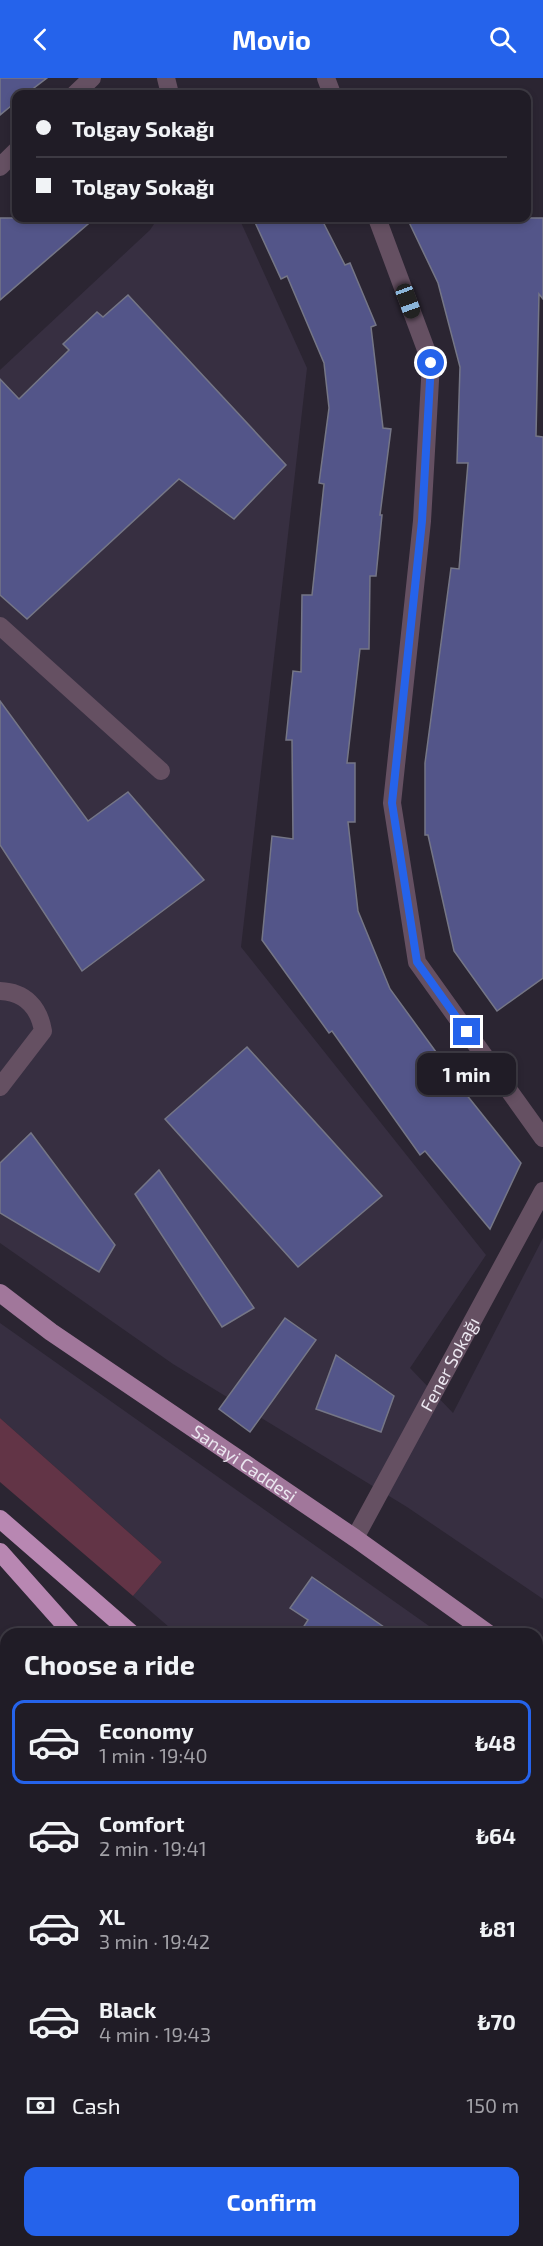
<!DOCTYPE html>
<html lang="en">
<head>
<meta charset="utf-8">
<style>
  body { margin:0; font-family:"Exo 2",sans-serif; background:#2d2932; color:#f1f3f6; height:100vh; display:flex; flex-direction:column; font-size:22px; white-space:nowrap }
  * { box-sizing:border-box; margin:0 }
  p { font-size:20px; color:#a2a1a7 }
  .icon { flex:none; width:33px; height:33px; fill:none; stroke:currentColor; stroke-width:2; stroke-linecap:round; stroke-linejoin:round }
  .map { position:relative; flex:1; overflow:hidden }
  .panel { position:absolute; left:0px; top:1550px; width:543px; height:620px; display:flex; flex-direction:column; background:#201c26; border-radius:18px 18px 0 0; box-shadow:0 3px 9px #0003,0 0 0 2px #3d3a43 }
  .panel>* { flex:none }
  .top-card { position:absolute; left:12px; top:12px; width:519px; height:132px; border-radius:12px; box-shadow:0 3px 9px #0003,0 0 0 2px #3d3a43; display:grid; align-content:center; height:132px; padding:0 24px; background:#201c26 }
  .end { position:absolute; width:27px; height:27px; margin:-14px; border:8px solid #2563eb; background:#fff; box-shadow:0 0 0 3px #fff }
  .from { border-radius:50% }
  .bubble { position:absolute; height:42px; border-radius:12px; background:#201c26; box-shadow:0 3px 9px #0003,0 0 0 2px #3d3a43; font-size:20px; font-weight:700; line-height:42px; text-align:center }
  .car { position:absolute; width:18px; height:36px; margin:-18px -9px; border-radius:8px; box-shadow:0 0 4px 2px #0007; background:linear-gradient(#222 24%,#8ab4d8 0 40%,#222 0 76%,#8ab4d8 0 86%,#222 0) }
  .top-card b { display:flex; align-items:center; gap:21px; height:57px; font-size:22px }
  .top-card b+b { border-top:2px solid #3d3a43 }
  .top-card i { width:15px; height:15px; background:#f1f3f6 }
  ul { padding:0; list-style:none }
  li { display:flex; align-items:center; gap:18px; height:84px; margin:0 12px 9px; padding:0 12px; border:3px solid transparent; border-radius:12px }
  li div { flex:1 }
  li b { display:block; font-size:22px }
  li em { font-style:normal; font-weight:700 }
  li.selected { border-color:#2563eb }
  li>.icon { width:54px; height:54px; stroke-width:1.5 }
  h2 { padding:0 24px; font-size:27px; line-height:72px }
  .pay { display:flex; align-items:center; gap:15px; height:66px; padding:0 24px; font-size:22px }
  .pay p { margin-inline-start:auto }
  .primary-button { display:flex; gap:12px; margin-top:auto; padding:12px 24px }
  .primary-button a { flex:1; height:69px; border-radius:12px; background:#2563eb; color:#fff; font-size:24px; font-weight:700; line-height:69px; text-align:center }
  header { display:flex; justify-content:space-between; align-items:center; height:78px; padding:0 24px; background:#2563eb; color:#fff; font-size:27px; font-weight:700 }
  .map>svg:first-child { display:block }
</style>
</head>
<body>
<header><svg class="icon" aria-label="back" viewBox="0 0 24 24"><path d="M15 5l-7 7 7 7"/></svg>Movio<svg class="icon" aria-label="search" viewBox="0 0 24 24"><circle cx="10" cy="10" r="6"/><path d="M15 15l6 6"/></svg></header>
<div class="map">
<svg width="543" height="2168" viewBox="0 0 543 2168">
  <rect width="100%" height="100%" fill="#2b2532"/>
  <g fill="#372f41">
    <path d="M158,140H239L307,290L241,869L486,1177L410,1290L453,1335L543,1160V1521L407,1429L173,1286L0,1165V292L150,152Z"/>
    <path d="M0,1245L439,1555H176L133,1518L162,1484L0,1340Z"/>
    <path d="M537,1625L543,1629V1938L537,1931Z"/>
    <path d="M6,1854V1988L0,1981V1864Z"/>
    <path d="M141,2163H415L419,2168H145Z"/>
  </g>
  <g fill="#623446">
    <path d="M0,1340L162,1484L133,1518L0,1404Z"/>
    <path d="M0,1660L6,1667V1854L0,1864Z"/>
    <path d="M415,2163H460L464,2168H419Z"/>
  </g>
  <g fill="#535589" stroke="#757686" stroke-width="1.5">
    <path d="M0,0H47L26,16H16V24L0,37Z"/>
    <path d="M0,140H95L0,222Z"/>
    <path d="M253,140H321L345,187L350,185L376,247L371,249L383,350L391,351L380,437H382L376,498H370L369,571H360L347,685H355V744H348L358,833L390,911L436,974L434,976L521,1085L490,1151L425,1073L420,1077L332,953L329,955L262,862L272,758L293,761L292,662H286L293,593L301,594L302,517H312L324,406L319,405L329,330L324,285L287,198L281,201Z"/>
    <path d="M407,140H543V221L539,216L536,358L543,359V900L497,933L454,873L428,757H425V685L451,490L459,491L468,385H457L460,289L438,205Z"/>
    <path d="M128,217L286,387L234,441L179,401L27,541L0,517V301L19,321L69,272L63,266L97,234L103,239Z"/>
    <path d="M0,623L88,743L128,714L204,802L82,893L0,767Z"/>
    <path d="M247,969L382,1118L298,1189L165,1041Z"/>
    <path d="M31,1055L115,1167L99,1194L0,1135V1085Z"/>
    <path d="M159,1092L254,1230L222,1249L135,1116Z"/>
    <path d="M285,1240L316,1262L250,1354L219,1331Z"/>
    <path d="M336,1277L394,1318L381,1354L316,1331Z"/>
    <path d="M312,1499L394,1556H299L308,1542L290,1530Z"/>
  </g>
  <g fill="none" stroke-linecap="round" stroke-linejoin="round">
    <g stroke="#655062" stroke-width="18">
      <path d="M166,0L170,16"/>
      <path d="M326,0L332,16"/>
      <path d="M75,16L92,0"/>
      <path d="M0,89L16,73"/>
      <path d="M377,140L431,285L422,443L392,725L417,884L543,1060"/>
      <path d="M0,548L161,693"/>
      <path d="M0,913C25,914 39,929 43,953L0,1009"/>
      <path id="s1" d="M355,1460L543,1113"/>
      <path d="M537,1835L543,1837"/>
      <path d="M0,2019L6,2027"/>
      <path d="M112,2163L116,2168"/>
      <path d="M226,2163L231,2168"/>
    </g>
    <g stroke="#a1779b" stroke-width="18">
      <path id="s2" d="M0,1215L51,1254L355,1460L489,1556"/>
      <path d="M537,1590L543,1594"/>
    </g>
    <g stroke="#b887b2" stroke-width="18">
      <path d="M0,1441L132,1556"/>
      <path d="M0,1474L73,1556"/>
      <path d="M0,1593L6,1600"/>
      <path d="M537,1975L543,1982"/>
      <path d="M537,2064L543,2070"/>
      <path d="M478,2163L482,2168"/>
      <path d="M534,2163L539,2168"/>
    </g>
  </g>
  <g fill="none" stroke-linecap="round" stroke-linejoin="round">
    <path stroke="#2563eb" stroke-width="8" d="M431,285L422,443L392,725L417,884L467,954"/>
  </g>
  <g text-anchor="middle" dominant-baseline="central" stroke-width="4.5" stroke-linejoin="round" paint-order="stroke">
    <g font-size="18" fill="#ebe7f0" stroke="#211b28">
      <text stroke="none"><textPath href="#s1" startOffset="198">Fener Sokağı</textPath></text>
      <text stroke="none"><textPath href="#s2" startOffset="298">Sanayi Caddesi</textPath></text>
    </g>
  </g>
</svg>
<i class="end from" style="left:431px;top:285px"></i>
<i class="end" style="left:467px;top:954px"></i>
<div class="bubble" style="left:417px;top:975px;width:99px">1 min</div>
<i class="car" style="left:408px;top:223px;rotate:160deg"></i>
<div class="top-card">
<b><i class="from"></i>Tolgay Sokağı</b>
<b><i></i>Tolgay Sokağı</b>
</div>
<section class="panel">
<h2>Choose a ride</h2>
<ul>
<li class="selected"><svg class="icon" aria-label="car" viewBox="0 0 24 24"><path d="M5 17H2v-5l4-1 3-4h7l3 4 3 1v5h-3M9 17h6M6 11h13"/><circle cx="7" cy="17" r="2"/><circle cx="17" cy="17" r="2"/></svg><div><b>Economy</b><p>1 min · 19:40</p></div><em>₺48</em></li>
<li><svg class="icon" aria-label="car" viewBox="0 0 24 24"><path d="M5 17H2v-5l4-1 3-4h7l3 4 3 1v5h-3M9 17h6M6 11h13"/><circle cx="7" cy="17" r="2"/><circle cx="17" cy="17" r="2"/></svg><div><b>Comfort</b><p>2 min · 19:41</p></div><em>₺64</em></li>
<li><svg class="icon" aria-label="car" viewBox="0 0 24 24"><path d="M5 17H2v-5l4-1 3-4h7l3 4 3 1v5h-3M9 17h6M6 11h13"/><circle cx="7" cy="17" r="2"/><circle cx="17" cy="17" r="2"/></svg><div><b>XL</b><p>3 min · 19:42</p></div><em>₺81</em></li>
<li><svg class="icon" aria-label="car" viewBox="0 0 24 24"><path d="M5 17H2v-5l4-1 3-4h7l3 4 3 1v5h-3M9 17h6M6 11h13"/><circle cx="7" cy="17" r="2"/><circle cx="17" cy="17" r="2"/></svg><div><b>Black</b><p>4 min · 19:43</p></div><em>₺70</em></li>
</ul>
<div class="pay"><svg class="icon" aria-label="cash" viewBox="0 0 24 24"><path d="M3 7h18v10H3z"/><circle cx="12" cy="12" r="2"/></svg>Cash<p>150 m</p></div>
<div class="primary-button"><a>Confirm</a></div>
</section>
</div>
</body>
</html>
